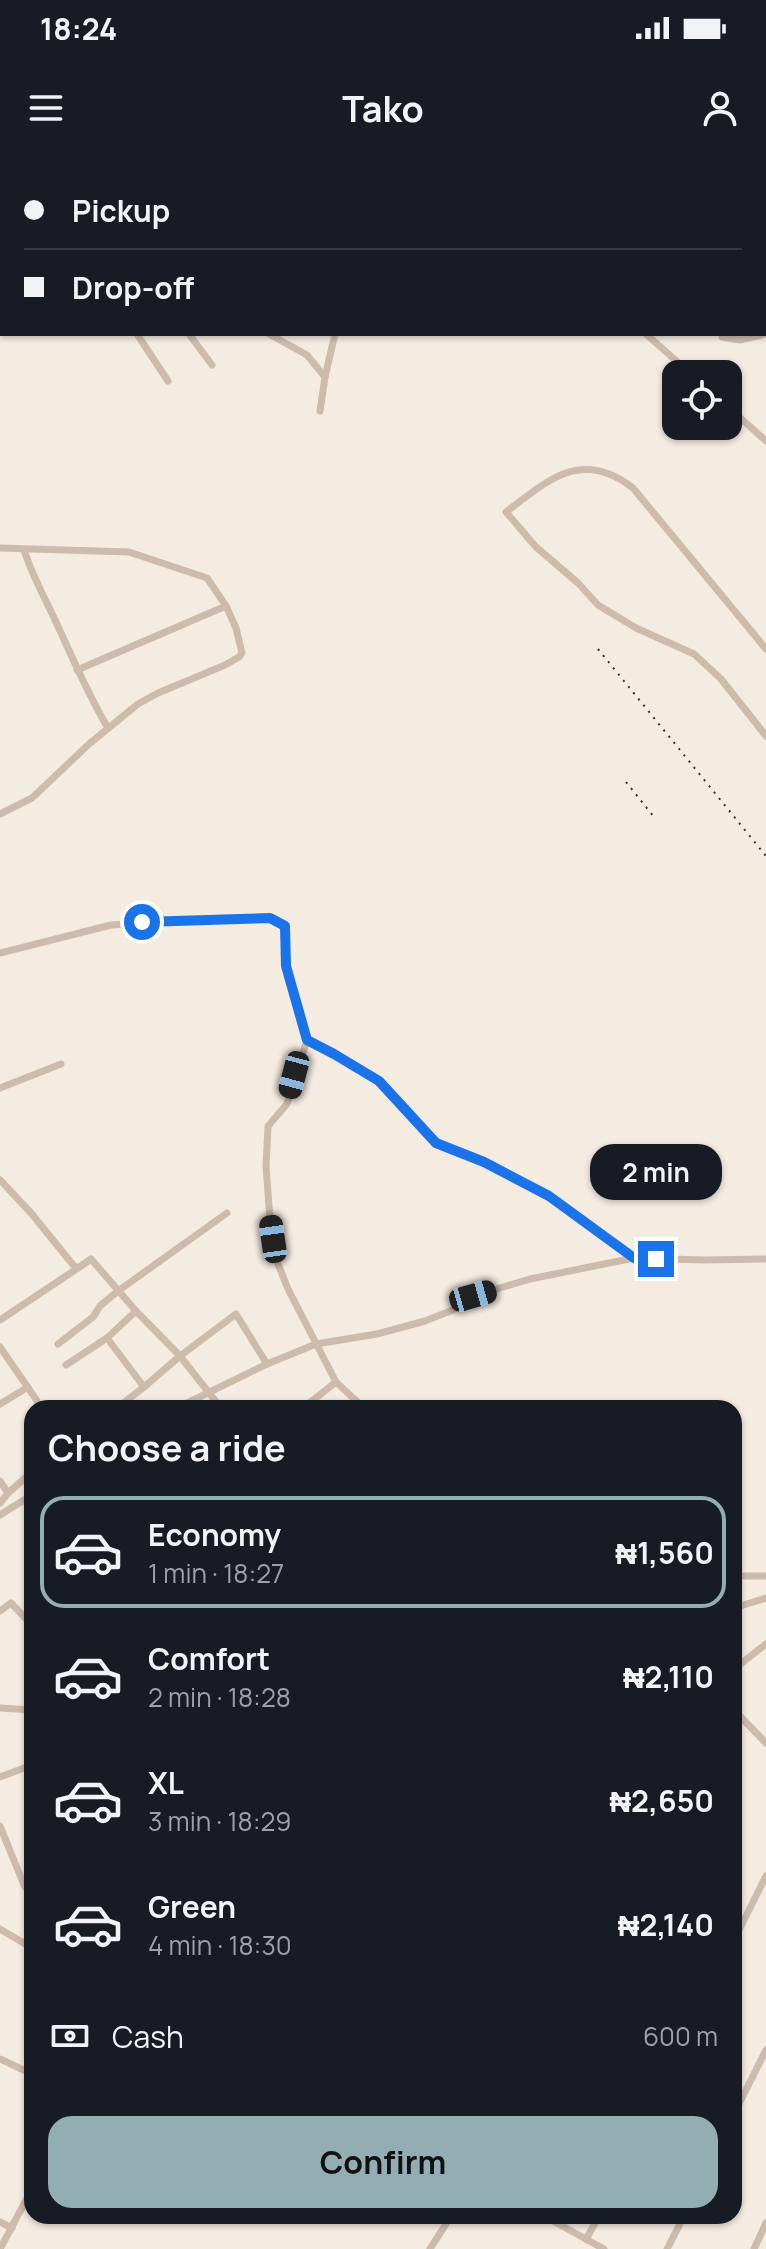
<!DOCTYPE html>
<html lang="en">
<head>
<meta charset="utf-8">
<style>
  body { margin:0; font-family:Manrope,sans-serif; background:#20242c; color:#f1f3f6; height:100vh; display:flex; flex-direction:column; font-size:30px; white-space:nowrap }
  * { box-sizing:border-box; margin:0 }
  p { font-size:26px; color:#9ea1a6 }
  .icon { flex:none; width:44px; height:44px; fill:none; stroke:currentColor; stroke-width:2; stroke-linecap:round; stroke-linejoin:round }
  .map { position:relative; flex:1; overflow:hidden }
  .drawer { position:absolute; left:24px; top:1240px; width:718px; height:824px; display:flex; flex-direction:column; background:#171b24; border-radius:24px; box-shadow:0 2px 6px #0004 }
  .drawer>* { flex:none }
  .hud { position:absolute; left:0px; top:0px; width:766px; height:176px; box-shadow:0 2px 6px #0004; display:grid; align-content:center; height:176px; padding:0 24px; background:#171b24 }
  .tools { position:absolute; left:662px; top:200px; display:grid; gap:16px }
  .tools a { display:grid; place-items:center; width:80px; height:80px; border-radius:16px; background:#171b24; box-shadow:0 2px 6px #0004; font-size:40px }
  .end { position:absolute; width:36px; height:36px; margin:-18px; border:10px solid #1a73e8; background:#fff; box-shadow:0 0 0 4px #fff }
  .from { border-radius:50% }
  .bubble { position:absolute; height:56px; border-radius:24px; background:#171b24; box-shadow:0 2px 6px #0004; font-size:26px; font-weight:700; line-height:56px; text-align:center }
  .car { position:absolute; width:24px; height:48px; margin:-24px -12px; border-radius:10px; box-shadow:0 0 6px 2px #0007; background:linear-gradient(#222 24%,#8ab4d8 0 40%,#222 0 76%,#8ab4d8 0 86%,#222 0) }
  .hud b { display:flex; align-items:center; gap:28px; height:76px; font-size:30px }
  .hud b+b { border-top:2px solid #363941 }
  .hud i { width:20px; height:20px; background:#f1f3f6 }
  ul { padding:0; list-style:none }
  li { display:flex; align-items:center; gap:24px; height:112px; margin:0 16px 12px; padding:0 8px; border:4px solid transparent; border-radius:24px }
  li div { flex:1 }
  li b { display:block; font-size:30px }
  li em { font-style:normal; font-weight:700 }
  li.on { border-color:#92aeb2 }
  li>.icon { width:72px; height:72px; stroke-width:1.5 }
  h2 { padding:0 24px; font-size:36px; line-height:96px }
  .pay { display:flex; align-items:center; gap:20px; height:88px; padding:0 24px; font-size:30px }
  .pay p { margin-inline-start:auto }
  .action { display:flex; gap:16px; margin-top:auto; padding:16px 24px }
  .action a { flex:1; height:92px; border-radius:24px; background:#92aeb2; color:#111; font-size:32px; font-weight:700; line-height:92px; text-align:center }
  .status { display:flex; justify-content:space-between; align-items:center; height:56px; padding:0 40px; background:#171b24; direction:ltr }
  .status svg { height:22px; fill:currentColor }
  header { display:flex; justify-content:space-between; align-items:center; height:104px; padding:0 24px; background:#171b24; font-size:36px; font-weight:700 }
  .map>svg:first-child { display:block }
</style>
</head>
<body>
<div class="status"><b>18:24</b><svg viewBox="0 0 49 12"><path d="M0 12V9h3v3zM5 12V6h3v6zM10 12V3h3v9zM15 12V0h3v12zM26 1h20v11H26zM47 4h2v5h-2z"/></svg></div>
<header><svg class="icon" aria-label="menu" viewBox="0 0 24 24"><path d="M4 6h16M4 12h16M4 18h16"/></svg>Tako<svg class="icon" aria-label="person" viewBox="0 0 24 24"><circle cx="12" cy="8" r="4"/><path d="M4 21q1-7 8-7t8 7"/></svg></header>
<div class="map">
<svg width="766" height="2089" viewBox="0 0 766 2089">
  <rect width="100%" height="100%" fill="#f4ebe1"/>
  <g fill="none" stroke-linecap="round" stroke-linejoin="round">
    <g stroke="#cdbbac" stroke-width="7">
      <path d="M457,0L459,2"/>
      <path d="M593,0L594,2"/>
      <path d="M668,0L669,2"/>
      <path d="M742,0L743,2"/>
      <path d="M764,99L766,104"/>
      <path d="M137,174L168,221"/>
      <path d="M189,174L212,205"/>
      <path d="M269,174L307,195L325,217L320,251"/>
      <path d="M646,174L691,214"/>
      <path d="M722,177L740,180L766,174"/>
      <path d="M325,217L335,174"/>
      <path d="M728,247L766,281"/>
      <path d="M0,388L129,392L207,418L226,446L236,468L242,493L239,497L225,505L158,533L138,544L89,584L32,638L0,654"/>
      <path d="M24,390C32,415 44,436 55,460C72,496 87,533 108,568"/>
      <path d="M766,489L633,328C582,288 548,320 506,352L536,387L578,423L598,445L636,468L694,494L721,519L766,576"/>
      <path d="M77,510L226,446"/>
      <path d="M0,793L111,765L210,759L270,758L285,766L286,806L307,880L287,944L268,966L266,1006L270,1060L276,1099L288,1129L336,1222L364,1248"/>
      <path d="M307,880L334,894L379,921L436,983L484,1002L549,1036L634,1098"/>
      <path d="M0,928L61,904"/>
      <path d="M0,1020L31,1053L74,1106L78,1108L91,1099L136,1151L107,1178L144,1227"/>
      <path d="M136,1151L180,1196L221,1248"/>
      <path d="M0,1160L78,1108"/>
      <path d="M58,1184L93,1157L100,1146L118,1131L227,1053"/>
      <path d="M0,1187L42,1248"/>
      <path d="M66,1205L107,1178"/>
      <path d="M0,1244L28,1227"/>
      <path d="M117,1248L144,1227L180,1196L236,1154L267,1204"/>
      <path d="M177,1248L267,1204L316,1184L377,1174L425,1161L453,1150L473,1136L530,1119L634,1098L705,1100L766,1099"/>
      <path d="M303,1248L336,1222"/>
      <path d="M0,1321L8,1333"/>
      <path d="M0,1343L8,1333L32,1312"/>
      <path d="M0,1355L32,1335"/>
      <path d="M734,1416H766"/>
      <path d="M734,1448L766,1438"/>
      <path d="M0,1451L11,1443L32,1465"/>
      <path d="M734,1509L766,1484"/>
      <path d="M0,1548L32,1550"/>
      <path d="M734,1550L766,1583"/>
      <path d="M0,1617L32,1605"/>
      <path d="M0,1666L24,1725L32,1737"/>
      <path d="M0,1769L32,1788"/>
      <path d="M734,1780L766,1716"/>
      <path d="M0,1899L32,1914"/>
      <path d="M734,1954L766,1890"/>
      <path d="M544,2056L604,2089"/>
      <path d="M0,2062L12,2068"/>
      <path d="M586,2079L599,2056"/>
      <path d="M0,2089L32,2029"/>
      <path d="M430,2089L451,2056"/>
      <path d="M667,2089L684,2056"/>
      <path d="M754,2089L766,2063"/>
    </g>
    <g stroke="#3b302b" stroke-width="2" stroke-dasharray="2 6" stroke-linecap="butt">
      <path d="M598,489L766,696"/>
      <path d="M626,622L654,657"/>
    </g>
  </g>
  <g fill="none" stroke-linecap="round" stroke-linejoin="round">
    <path stroke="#1a73e8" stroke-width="10" d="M142,762L270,758L285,766L286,806L307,880L334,894L379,921L436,983L484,1002L549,1036L634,1098L656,1099"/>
  </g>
</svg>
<div class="tools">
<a><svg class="icon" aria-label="locate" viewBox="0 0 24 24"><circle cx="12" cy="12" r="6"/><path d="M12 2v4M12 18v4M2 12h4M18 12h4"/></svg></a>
</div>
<i class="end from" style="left:142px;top:762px"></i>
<i class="end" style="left:656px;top:1099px"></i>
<div class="bubble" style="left:590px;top:984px;width:132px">2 min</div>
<i class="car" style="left:294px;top:915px;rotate:195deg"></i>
<i class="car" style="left:273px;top:1079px;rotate:352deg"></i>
<i class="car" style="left:473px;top:1136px;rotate:74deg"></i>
<div class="hud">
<b><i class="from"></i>Pickup</b>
<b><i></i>Drop-off</b>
</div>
<section class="drawer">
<h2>Choose a ride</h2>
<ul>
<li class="on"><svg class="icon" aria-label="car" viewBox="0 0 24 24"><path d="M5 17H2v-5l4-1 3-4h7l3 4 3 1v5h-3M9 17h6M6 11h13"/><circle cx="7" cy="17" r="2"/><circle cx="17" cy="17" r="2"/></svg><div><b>Economy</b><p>1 min · 18:27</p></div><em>₦1,560</em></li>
<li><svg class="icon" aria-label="car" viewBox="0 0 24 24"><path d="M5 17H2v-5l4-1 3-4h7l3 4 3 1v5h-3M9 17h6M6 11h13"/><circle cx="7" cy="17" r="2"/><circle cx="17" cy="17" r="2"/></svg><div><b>Comfort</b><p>2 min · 18:28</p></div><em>₦2,110</em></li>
<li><svg class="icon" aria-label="car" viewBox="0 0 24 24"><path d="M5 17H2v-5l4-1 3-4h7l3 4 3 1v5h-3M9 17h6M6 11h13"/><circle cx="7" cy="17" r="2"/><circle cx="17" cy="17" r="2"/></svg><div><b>XL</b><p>3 min · 18:29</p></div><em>₦2,650</em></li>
<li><svg class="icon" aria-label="car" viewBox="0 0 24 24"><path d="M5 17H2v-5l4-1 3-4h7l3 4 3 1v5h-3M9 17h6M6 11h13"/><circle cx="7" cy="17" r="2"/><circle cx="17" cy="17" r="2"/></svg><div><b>Green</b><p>4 min · 18:30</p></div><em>₦2,140</em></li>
</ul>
<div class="pay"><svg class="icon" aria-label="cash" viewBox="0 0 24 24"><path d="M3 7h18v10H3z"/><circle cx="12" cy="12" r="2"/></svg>Cash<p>600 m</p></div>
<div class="action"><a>Confirm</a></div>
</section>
</div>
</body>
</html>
